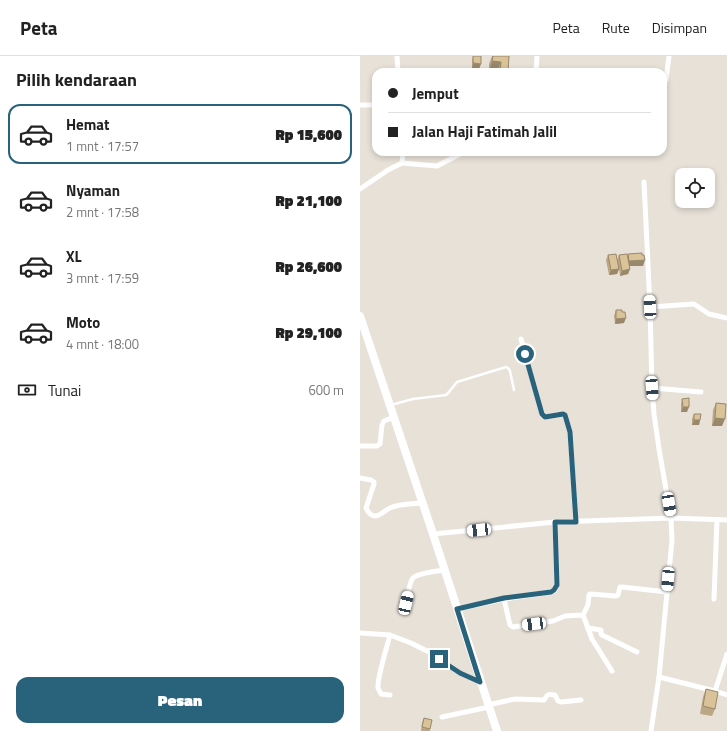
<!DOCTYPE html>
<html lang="id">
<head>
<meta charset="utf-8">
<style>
  body { margin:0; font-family:"Titillium Web",sans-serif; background:#f2f2f2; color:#222; height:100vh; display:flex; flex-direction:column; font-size:15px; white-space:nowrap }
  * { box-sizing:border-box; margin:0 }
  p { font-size:13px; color:#767676 }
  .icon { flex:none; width:22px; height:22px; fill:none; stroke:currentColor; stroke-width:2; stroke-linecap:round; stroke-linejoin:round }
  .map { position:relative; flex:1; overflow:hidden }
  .side { display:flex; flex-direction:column; background:#fff; width:360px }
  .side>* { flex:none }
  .hud { position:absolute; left:12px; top:12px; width:295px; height:88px; border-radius:12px; box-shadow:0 2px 6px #0003; display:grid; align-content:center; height:88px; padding:0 16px; background:#fff }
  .fabs { position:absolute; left:315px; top:112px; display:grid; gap:8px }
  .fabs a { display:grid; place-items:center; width:40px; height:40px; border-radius:8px; background:#fff; box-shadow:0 2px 6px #0003; font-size:20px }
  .end { position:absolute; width:18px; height:18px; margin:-9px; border:5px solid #29627b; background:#fff; box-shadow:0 0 0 2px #fff }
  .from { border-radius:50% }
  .car { position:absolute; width:12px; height:24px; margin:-12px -6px; border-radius:5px; box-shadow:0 0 3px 1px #0007; background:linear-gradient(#fff 24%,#345 0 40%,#fff 0 76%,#345 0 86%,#fff 0) }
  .hud b { display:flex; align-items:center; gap:14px; height:38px; font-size:15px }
  .hud b+b { border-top:1px solid #e0e0e0 }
  .hud i { width:10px; height:10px; background:#222 }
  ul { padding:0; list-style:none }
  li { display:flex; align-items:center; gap:12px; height:60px; margin:0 8px 6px; padding:0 8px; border:2px solid transparent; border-radius:12px }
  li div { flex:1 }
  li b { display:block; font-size:15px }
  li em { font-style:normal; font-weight:800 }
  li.current { border-color:#29627b }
  li>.icon { width:36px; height:36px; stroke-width:1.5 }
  h2 { padding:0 16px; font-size:18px; line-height:48px }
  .pay { display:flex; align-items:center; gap:10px; height:44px; padding:0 16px; font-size:15px }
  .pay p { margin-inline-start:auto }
  .action { display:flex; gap:8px; margin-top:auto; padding:8px 16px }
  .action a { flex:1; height:46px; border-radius:12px; background:#29627b; color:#fff; font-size:16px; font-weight:800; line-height:46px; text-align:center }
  header { display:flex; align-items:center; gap:24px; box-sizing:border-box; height:56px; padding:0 20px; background:#fff; border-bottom:1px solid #e0e0e0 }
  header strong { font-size:19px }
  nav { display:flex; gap:22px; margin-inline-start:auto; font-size:14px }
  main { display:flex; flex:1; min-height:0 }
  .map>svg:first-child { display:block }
</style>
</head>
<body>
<header>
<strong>Peta</strong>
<nav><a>Peta</a><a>Rute</a><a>Disimpan</a></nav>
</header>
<main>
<section class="side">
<h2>Pilih kendaraan</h2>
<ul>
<li class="current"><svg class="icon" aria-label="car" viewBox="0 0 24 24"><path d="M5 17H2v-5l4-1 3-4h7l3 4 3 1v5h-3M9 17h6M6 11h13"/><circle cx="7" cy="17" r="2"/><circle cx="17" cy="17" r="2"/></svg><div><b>Hemat</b><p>1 mnt · 17:57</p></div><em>Rp 15,600</em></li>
<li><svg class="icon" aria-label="car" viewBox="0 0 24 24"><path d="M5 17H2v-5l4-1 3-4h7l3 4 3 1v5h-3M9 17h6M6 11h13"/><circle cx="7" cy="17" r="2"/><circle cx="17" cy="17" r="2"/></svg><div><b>Nyaman</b><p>2 mnt · 17:58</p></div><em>Rp 21,100</em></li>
<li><svg class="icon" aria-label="car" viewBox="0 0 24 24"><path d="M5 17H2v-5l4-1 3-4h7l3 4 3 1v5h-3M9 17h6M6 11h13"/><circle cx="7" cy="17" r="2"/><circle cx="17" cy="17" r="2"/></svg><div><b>XL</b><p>3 mnt · 17:59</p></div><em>Rp 26,600</em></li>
<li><svg class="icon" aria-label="car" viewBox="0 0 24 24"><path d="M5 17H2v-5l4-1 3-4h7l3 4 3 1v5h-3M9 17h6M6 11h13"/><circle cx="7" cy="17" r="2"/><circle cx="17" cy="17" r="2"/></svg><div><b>Moto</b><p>4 mnt · 18:00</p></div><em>Rp 29,100</em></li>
</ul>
<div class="pay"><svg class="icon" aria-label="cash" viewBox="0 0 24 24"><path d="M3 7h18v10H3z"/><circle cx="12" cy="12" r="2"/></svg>Tunai<p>600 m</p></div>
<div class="action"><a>Pesan</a></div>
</section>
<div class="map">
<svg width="367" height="675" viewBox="0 0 367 675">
  <rect width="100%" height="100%" fill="#e7e1d8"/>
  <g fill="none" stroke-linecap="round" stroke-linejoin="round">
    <path stroke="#fff" stroke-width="2.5" d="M31,349L53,343L86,339L89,336L97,326L146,311L148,312L150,315L154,334"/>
    <g stroke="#fff" stroke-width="5">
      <path d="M37,0L38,16"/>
      <path d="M176,16L177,0"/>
      <path d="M306,24L309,0"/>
      <path d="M0,49H16"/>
      <path d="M42,107L43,96"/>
      <path d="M284,126L290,251L292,332L294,358L299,393L311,462L312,484L299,621L291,675"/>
      <path d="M0,133L28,114L42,107L77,110L104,96"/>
      <path d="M290,251L334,248L349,258L367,262"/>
      <path d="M161,283L182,358L185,361L203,358L205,359L210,376L216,465"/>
      <path d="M292,332L341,336"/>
      <path d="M0,390H17L20,388L22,369L24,365L34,361"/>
      <path d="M0,422L11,424L14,426V428L6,452C8,456 11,460 15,460C20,460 25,454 30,452C39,448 52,448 62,447"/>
      <path d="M73,478L195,466L311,462L367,464"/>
      <path d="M144,543L150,569L153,571L193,565L205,560L223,559L228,549L229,539L230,538L256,540L258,539L260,531H262L307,536"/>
      <path d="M354,543L357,464"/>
      <path d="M46,547C48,541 49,526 53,522C57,517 78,515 85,514"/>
      <path d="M97,553L144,543L191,536L195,534L197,529L195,466"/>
      <path d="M223,559L232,583L252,615"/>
      <path d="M228,572L241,574V578L242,579L277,596"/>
      <path d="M0,577L30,579L51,587L69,596L100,617L120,626"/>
      <path d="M30,579C27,591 17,622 18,632C19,634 20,636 21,638L30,639"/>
      <path d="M299,621L355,635L367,639"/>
      <path d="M355,635L367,598"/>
      <path d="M128,649L155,643L184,644C188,638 187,638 195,639L198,645L201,646L221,644"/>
      <path d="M82,661L129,651"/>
    </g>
    <path stroke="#fff" stroke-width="8" d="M0,260L73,478L137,675"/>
  </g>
  <g fill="#bba784">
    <path d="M113,0L119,13H112V5Z"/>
    <path d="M132,0H149L148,16L129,15V8Z"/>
    <path d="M268,198L283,210H269L270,213L268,218L260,220L259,213L257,218L249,219L246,204L248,199L257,204L259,199L267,200Z"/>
    <path d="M256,254L264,267L255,268L254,260Z"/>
    <path d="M322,343L327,356H321V348Z"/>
    <path d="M356,347L362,370H352L353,354Z"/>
    <path d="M334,358L340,364L339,369H332V363Z"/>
    <path d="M346,633L355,653L352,660L340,658L343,641Z"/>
    <path d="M64,662L70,673V675H61L62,667Z"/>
  </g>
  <g fill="#99886b">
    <path d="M132,5L141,6L137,16L129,15Z"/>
    <path d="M113,7L121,8L119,13H112Z"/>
    <path d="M285,204L283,210H267L269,205Z"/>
    <path d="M259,213L257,218L249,219L251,214Z"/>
    <path d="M270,213L268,218L260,220L262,215Z"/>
    <path d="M266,262L264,267L255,268L256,263Z"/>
    <path d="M323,351H329L327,356H321Z"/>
    <path d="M355,362L365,363L362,370H352Z"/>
    <path d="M334,364H340L339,369H332Z"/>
  </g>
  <g fill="#dac299" stroke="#99886b">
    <path d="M113,0H121V8L113,7Z"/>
    <path d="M133,0H149L148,16H140L141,6L132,5Z"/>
    <path d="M282,197V199H284L285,204L269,205L268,198Z"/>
    <path d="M256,198L259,213L251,214L248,199Z"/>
    <path d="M267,198L270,213L262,215L259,199Z"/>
    <path d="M256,254H262V256H265L266,262L256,263Z"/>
    <path d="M329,342V351H323L322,343Z"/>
    <path d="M356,347L366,348L365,363L355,362Z"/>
    <path d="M334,358H341L340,364H334Z"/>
    <path d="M346,633L358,636L355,653L343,650Z"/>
    <path d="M64,662L72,664L70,673L62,671Z"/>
  </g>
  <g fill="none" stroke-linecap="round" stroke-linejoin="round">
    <path stroke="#29627b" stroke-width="5" d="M79,603L100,617L120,626L97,553L144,542L191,536L194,534L197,529L195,466H216L210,376L205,359L203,358L185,361L182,358L165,298"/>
  </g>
</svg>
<div class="fabs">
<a><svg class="icon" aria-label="locate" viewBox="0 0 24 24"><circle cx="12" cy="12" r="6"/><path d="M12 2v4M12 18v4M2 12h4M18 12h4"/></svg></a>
</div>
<i class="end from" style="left:165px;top:298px"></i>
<i class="end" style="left:79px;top:603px"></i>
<i class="car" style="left:290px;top:251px;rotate:357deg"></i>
<i class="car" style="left:292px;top:332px;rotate:176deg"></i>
<i class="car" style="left:309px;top:448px;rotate:170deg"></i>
<i class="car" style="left:119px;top:474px;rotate:264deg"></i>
<i class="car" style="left:308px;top:523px;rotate:185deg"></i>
<i class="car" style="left:46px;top:547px;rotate:13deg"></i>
<i class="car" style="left:174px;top:568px;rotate:263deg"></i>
<div class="hud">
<b><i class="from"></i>Jemput</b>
<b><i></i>Jalan Haji Fatimah Jalil</b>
</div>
</div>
</main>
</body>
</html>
